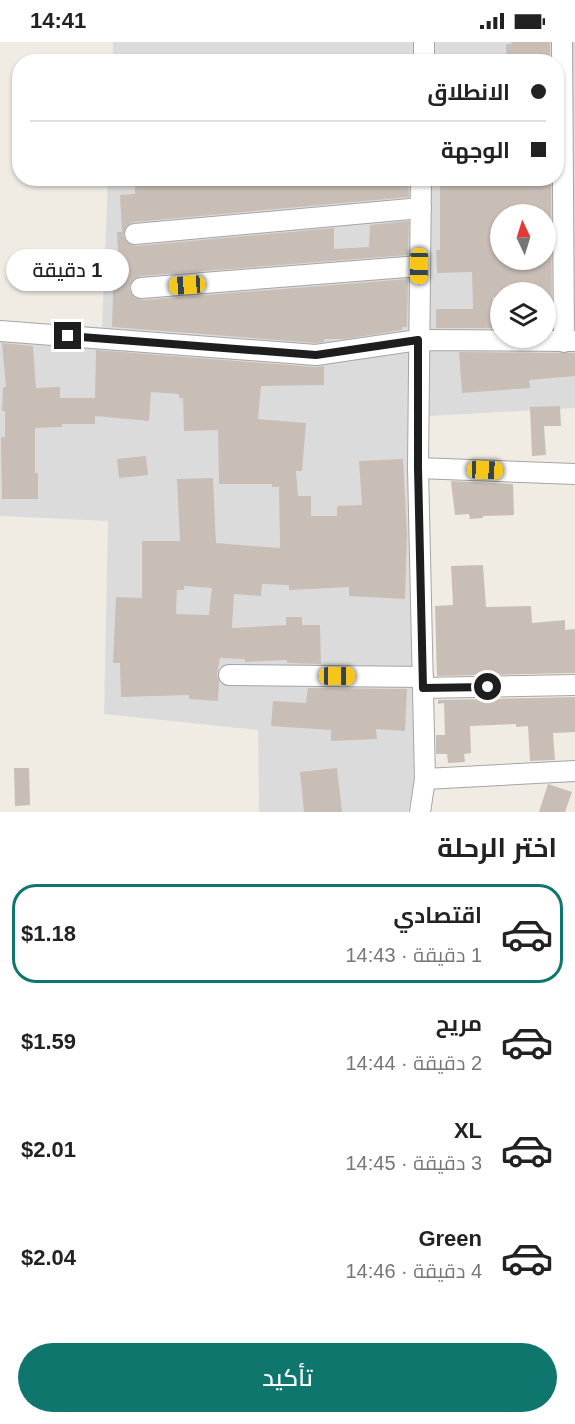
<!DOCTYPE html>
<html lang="ar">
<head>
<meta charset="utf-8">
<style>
  body { margin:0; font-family:Helvetica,Cairo,sans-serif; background:#f6f6f6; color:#222; direction:rtl; height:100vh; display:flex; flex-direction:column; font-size:22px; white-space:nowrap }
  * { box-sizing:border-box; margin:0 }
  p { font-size:20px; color:#767676 }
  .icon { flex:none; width:33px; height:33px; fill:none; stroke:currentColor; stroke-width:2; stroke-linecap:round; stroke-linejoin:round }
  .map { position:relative; height:770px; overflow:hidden; direction:ltr }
  .details { display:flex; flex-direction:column; background:#fff; flex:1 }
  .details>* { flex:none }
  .top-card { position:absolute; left:12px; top:12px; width:552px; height:132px; border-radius:24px; box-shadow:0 2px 4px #0004; direction:rtl; display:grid; align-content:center; height:132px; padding:0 18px; background:#fff }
  .needle { width:39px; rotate:356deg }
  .fabs { position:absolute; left:490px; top:162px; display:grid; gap:12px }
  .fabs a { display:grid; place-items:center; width:66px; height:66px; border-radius:50%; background:#fff; box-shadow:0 2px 4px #0004; font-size:30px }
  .end { position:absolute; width:27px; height:27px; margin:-14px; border:8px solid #1e1e1e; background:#fff; box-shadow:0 0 0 3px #fff }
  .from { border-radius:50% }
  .bubble { position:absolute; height:42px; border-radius:21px; background:#fff; box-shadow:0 2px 4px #0004; font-size:20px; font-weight:600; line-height:42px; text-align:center; direction:rtl }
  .car { position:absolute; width:18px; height:36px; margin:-18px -9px; border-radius:8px; box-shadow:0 0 4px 2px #0007; background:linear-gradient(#f5c518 24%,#345 0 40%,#f5c518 0 76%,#345 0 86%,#f5c518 0) }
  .top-card b { display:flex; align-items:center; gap:21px; height:57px; font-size:22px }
  .top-card b+b { border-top:2px solid #e0e0e0 }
  .top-card i { width:15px; height:15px; background:#222 }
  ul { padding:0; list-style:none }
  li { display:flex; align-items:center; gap:18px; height:99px; margin:0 12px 9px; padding:0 6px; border:3px solid transparent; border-radius:24px }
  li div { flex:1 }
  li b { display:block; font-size:22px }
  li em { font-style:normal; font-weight:600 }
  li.current { border-color:#0f766e }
  li>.icon { width:54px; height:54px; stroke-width:1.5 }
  h2 { padding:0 18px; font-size:27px; line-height:72px }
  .button { display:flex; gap:12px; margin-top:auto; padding:12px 18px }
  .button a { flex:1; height:69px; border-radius:36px; background:#0f766e; color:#fff; font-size:24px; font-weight:600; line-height:69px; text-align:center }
  .status { display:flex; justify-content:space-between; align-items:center; height:42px; padding:0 30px; background:#fff; direction:ltr }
  .status svg { height:16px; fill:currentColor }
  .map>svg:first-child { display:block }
</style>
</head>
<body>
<div class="status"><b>14:41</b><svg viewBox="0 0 49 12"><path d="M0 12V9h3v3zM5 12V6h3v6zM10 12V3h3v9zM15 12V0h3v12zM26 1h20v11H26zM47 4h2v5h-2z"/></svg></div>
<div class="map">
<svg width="575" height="770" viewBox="0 0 575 770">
  <rect width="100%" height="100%" fill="#f0ece3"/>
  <path fill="#dcdbdb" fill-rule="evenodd" d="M113,0H575V366L412,375L416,731L408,770H259L258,688L104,672L108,479L0,474V281L102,285L108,137L556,136V20H113ZM501,172H546V218H501ZM501,250H546V296H501Z"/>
  <g fill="#c8beb6" fill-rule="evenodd">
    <path d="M511,0H550V20H507L506,2H512Z"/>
    <path d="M135,136H408L409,155L134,180L128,183L123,192L126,199L136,204L334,186V207L369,205L370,183L409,179L408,213L140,234L134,237L129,246L132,253L142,258L408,237L407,285H402V288L345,297H324V300L316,301L112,285L114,213H118L117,190H122L120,153L135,152Z"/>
    <path d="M483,136L551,138L552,287H546V250H501V255H493L492,286H436V267H473L472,230L437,231L436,208H440V144L483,143ZM501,172H546V218H501Z"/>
    <path d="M2,301L33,304L36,346L60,345V356H95L96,308L315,325L324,324V343L261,344L258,377L306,381L302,429H296L298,454H311V474H337V464L362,463L359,419L403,417L407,492L405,557L349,554V545L289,548V543L262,542L261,554L234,552L232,586L286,583V575H302V583H320L321,622L287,621V618L245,620V617L220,616L217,632L219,639L218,659L189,657V653L121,655L120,621H113L116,555L142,556V499H180L177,437L213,436L216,501L280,506L279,445H272V442H219L218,388L184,389L183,356H179V352L151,350L149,379L95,374V382H62V385L35,386V431H38V457H2L1,395H5V369H2L3,345H6ZM184,544L212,546L209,573L176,572L177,548H184Z"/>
    <path d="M459,310L575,311V334L529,338L530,346L462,351Z"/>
    <path d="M560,364L561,384H544L546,413L532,414L530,365Z"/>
    <path d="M146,414L148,433L119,436L117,417Z"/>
    <path d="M451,439L513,442L514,473L483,474V476L470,477L469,472L455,473Z"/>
    <path d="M483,523L486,565L531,564L532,581L565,578V588L575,587V631L437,634L435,564L453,563L451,524Z"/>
    <path d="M308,646L407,647L405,689L376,687L377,697L331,699V688L271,684L273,659L306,661Z"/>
    <path d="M575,655V690L553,691L555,718L530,719L528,684L516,685V682L470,684L471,711L464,712L465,720L448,721L447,712H436V693H445L444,661L438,662V658Z"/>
    <path d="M14,726H29L30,763L15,764Z"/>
    <path d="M337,726L342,770H304L300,730Z"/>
    <path d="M548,742L572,750L565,770H539Z"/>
  </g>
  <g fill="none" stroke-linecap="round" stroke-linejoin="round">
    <defs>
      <g id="minor">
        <path d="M562,0L564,300"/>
        <path d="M424,20V0"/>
        <path d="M135,192L421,166"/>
        <path d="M141,246L419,224"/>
        <path d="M0,289L316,313L418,298L575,299"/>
        <path d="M418,426L575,432"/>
        <path d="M229,633L423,635"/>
        <path d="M423,646L575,643"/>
        <path d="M425,737L575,729"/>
        <path d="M420,770L425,737L418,426L421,136"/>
      </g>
    </defs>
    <use href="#minor" stroke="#a5a5a5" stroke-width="22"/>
    <use href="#minor" stroke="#fff" stroke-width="20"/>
  </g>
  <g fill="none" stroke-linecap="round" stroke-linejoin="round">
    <path stroke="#1e1e1e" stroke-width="8" d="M68,294L316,313L418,298V426L423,646L488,645"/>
  </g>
</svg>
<div class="fabs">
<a><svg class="needle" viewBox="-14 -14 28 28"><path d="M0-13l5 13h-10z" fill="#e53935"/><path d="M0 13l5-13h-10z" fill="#767676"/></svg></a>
<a><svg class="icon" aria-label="layers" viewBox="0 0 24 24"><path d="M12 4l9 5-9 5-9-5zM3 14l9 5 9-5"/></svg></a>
</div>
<i class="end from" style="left:488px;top:645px"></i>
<i class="end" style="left:68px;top:294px"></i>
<div class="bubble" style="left:6px;top:207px;width:123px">1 دقيقة</div>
<i class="car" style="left:419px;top:224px;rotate:181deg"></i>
<i class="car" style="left:187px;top:243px;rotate:266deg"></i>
<i class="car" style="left:485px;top:428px;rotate:92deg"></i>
<i class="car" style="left:337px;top:634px;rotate:90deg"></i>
<div class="top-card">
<b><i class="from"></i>الانطلاق</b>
<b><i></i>الوجهة</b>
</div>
</div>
<section class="details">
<h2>اختر الرحلة</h2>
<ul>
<li class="current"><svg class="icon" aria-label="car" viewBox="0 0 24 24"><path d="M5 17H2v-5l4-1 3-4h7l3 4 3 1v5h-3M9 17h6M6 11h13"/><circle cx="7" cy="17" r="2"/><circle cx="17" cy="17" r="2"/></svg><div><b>اقتصادي</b><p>1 دقيقة · 14:43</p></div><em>$1.18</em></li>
<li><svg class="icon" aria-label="car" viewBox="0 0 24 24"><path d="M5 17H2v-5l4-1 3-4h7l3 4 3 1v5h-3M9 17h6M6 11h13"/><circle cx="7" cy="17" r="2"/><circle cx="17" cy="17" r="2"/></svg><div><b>مريح</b><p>2 دقيقة · 14:44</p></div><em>$1.59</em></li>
<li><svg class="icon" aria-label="car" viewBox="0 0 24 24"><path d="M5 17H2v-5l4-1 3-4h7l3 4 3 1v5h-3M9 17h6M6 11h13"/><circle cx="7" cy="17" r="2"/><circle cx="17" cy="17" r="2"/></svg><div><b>XL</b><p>3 دقيقة · 14:45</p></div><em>$2.01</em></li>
<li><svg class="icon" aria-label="car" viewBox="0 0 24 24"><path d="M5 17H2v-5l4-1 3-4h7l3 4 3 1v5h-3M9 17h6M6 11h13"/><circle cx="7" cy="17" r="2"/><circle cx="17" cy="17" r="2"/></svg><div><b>Green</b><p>4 دقيقة · 14:46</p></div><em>$2.04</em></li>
</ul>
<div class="button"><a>تأكيد</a></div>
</section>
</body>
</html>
